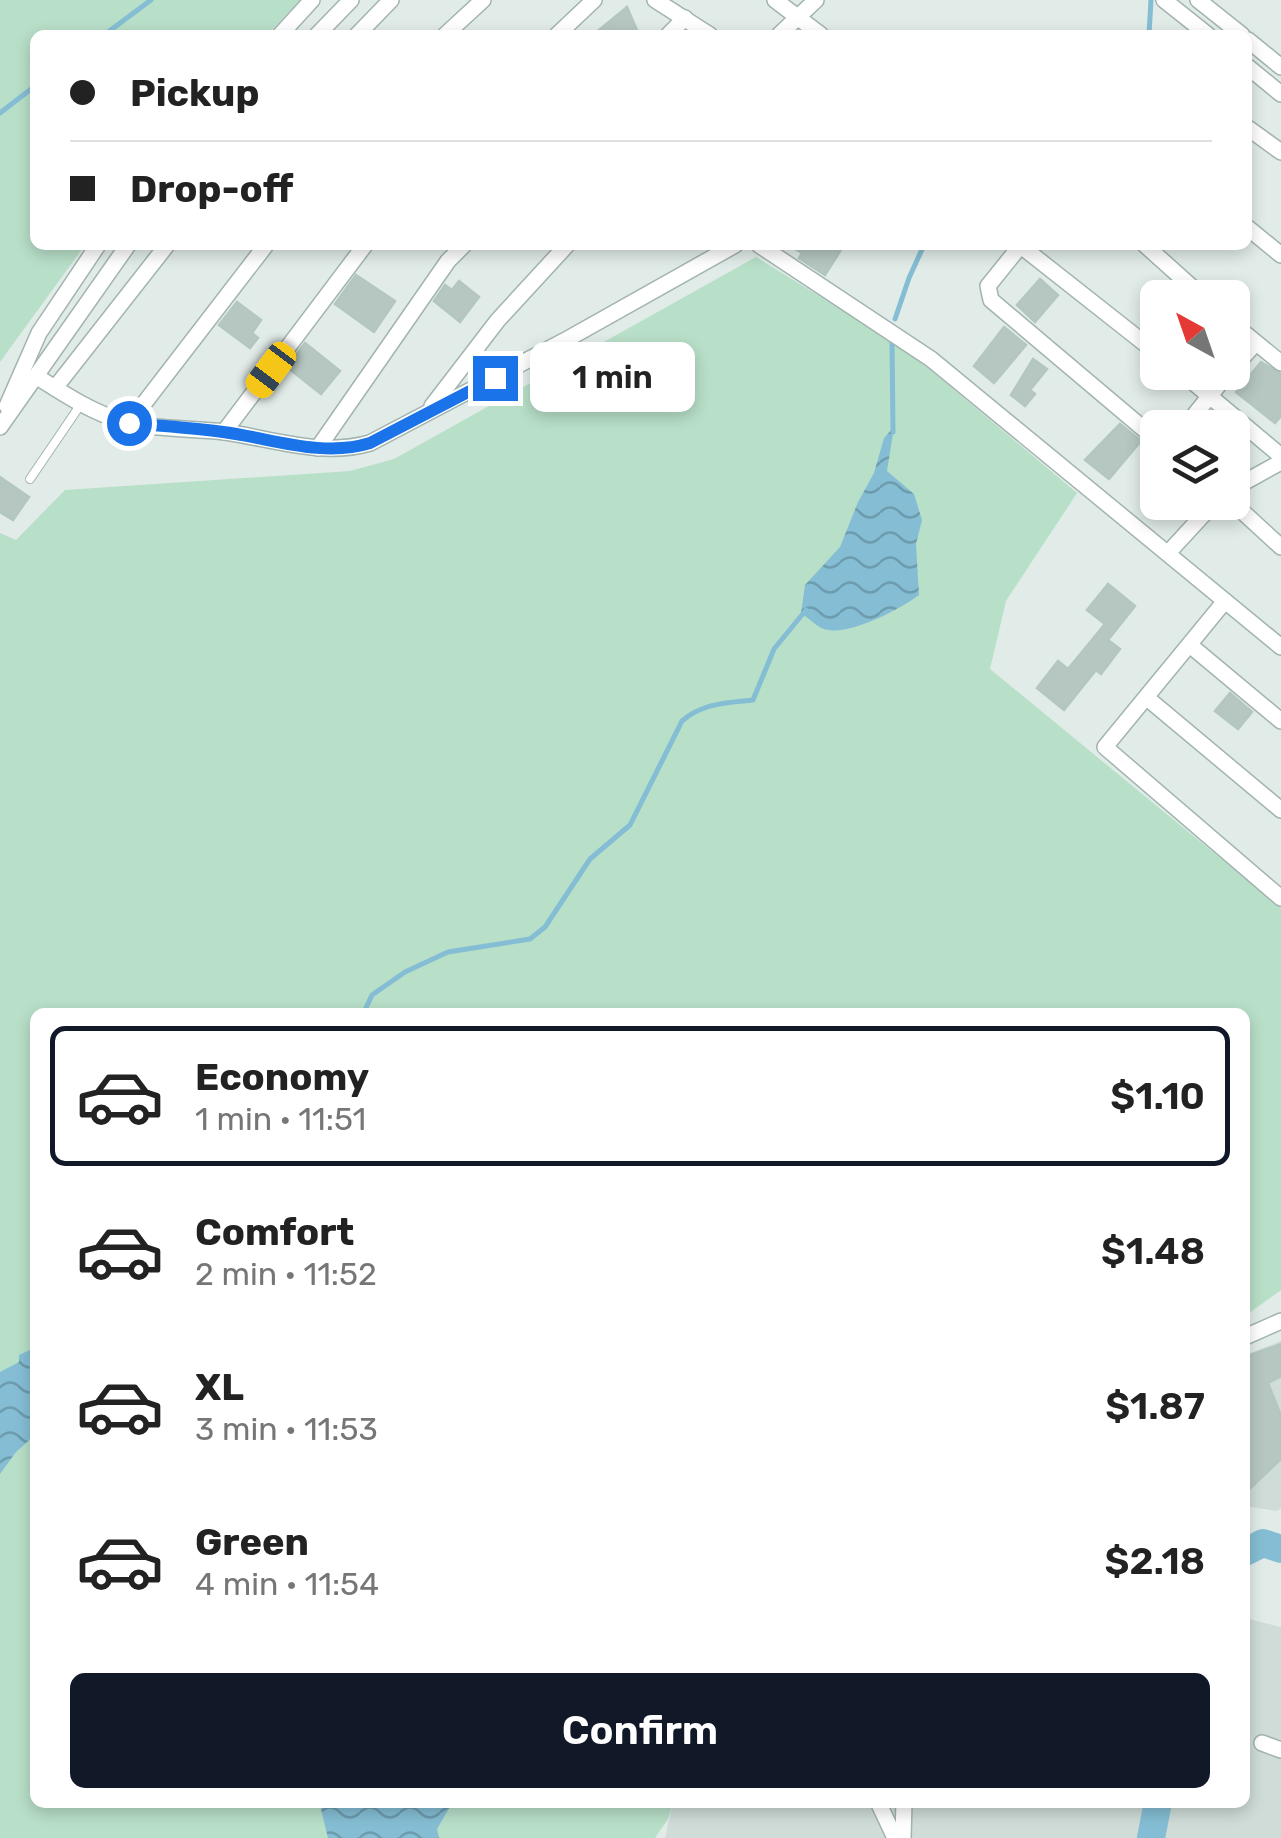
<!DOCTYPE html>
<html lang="en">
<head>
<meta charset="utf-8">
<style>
  body { margin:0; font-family:Rubik,sans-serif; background:#f6f6f6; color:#222; height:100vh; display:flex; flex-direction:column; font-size:38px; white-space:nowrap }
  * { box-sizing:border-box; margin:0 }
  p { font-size:32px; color:#767676 }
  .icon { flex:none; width:55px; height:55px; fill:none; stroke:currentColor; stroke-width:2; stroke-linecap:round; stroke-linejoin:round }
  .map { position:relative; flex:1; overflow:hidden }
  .details { position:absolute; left:30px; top:1008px; width:1220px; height:800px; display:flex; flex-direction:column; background:#fff; border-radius:15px; box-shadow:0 5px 15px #0003 }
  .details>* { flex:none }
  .top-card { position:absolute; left:30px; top:30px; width:1222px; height:220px; border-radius:15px; box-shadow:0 5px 15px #0003; display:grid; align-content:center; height:220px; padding:0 40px; background:#fff }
  .needle { width:65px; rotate:320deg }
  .controls { position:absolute; left:1140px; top:280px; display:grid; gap:20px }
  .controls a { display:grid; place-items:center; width:110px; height:110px; border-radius:15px; background:#fff; box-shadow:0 5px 15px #0003; font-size:50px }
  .end { position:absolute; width:45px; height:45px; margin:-22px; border:12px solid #1a73e8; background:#fff; box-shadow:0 0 0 5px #fff }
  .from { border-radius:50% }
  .bubble { position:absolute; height:70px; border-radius:15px; background:#fff; box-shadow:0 5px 15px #0003; font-size:32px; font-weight:600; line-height:70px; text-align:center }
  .car { position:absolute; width:30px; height:60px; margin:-30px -15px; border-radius:12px; box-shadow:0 0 8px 2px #0007; background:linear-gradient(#f5c518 24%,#345 0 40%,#f5c518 0 76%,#345 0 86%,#f5c518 0) }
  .top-card b { display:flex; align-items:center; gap:35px; height:95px; font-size:38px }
  .top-card b+b { border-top:2px solid #e0e0e0 }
  .top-card i { width:25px; height:25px; background:#222 }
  ul { padding:18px 0 0; list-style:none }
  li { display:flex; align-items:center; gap:30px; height:140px; margin:0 20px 15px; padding:0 20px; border:5px solid transparent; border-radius:15px }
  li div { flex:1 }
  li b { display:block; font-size:38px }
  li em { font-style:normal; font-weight:600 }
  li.active { border-color:#111827 }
  li>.icon { width:90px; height:90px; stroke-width:1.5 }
  .primary-button { display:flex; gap:20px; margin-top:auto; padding:20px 40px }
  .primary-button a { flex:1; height:115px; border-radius:15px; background:#111827; color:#fff; font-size:40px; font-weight:600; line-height:115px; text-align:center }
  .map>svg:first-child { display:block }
</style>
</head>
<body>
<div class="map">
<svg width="1281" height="1838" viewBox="0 0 1281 1838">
  <defs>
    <pattern id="water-waves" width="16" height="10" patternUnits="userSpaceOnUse" patternTransform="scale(2.5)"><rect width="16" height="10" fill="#85bed4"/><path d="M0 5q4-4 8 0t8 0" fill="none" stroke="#6c9cad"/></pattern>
  </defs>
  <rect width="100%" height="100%" fill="#e1ece8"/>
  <g fill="#cfdcd8">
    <path d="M1281,1341V1508L1277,1511L1245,1506V1355Z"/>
    <path d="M1245,1618L1281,1627V1838H665L673,1803L1245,1802Z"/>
  </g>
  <g fill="#b8dfc8">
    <path d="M0,0H300L267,35H35V245H85L0,362Z"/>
    <path d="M756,257L904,348L1077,493L1006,601L990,669L1281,908V1290L1245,1316V1012H35V1802L673,1803L668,1819L655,1838H0V533L16,540L65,490L350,471L394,459Z"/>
  </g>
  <g fill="url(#water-waves)">
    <path d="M894,427L887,471L914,494L922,520L916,544L919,595C899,610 844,639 821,628C814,624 807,617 801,613L805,585L840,547L858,502L874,473L884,438Z"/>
    <path d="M35,1343V1435L16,1452L0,1474V1372L19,1362V1355L32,1349Z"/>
    <path d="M324,1803L449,1802L451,1805L437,1829L439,1838H328L321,1809Z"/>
  </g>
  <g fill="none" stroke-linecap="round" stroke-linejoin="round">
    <g stroke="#85bed4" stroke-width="5">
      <path d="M104,35L151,0"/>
      <path d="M1149,35L1151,0"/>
      <path d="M0,113L35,86"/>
      <path d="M895,319L909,278L924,245"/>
      <path d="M892,340L893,432"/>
      <path d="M364,1012L372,995L405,972L448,952L530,939L545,927L590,859L630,825L682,721C703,703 726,703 753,700L774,649L806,610"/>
    </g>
    <g stroke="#85bed4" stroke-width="28">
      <path d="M1245,1552L1263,1543L1281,1549"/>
      <path d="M1151,1838L1158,1802"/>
    </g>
  </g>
  <g fill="#b6c7c2" stroke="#b3c6c1" stroke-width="2.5">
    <path d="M627,7L639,35H593Z"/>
    <path d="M789,245H844L825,275L799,258L802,253Z"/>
    <path d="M356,275L395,301L374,332L335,304Z"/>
    <path d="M1040,279L1058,295L1035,322L1017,305Z"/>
    <path d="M459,281L479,297L460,322L434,301L445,285L452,290Z"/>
    <path d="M237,302L261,320L252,333L258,338L250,348L219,325Z"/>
    <path d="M1004,327L1026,345L994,383L974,366Z"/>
    <path d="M305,343L340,371L321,394L287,367Z"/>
    <path d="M1033,359L1047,369L1030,390L1035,394L1025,406L1011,395Z"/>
    <path d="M1261,362L1281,374V416L1275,423L1236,392Z"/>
    <path d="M1120,424L1141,441L1109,479L1085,460Z"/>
    <path d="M0,477L29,497L13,520L0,512Z"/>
    <path d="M1108,584L1135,606L1108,640L1120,649L1101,674L1096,670L1064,710L1037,688L1058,661L1068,669L1105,624L1087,610Z"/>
    <path d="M1230,693L1252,712L1238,729L1215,711Z"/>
    <path d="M1281,1344V1376L1268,1383L1281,1416V1459L1245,1493V1357Z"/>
  </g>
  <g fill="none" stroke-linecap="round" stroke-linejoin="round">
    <defs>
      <path id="lane" d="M30,479L81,404"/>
      <g id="street">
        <path d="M655,0L710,35"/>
        <path d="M775,0L821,35"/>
        <path d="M1164,0L1208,35"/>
        <path d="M1198,0L1242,35"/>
        <path d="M280,35L312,0"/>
        <path d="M317,35L351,0"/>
        <path d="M357,35L391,0"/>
        <path d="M445,35L483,0"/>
        <path d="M557,35L594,0"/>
        <path d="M668,35L685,18"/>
        <path d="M779,35L816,0"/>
        <path d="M1248,40L1281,67"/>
        <path d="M1248,67L1281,94"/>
        <path d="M1248,128L1281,152"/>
        <path d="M1248,228L1281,255"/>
        <path d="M759,245L931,359L1281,647"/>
        <path d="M1021,245L988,286L991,300L1158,441"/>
        <path d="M1145,245L1204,298"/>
        <path d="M1021,246L1158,354"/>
        <path d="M1232,323L1281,363"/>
        <path d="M1232,369L1255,344"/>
        <path d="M1181,372L1281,456"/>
        <path d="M36,376C64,394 93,413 125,422C157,430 193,428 225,432C273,439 322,457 370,443L564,341L735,245"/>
        <path d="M55,388L167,245"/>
        <path d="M7,406L39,333L98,245"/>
        <path d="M432,406L498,320L567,245"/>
        <path d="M129,423L266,245"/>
        <path d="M0,427L128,245"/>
        <path d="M1184,428L1229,372"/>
        <path d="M224,432L365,245"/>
        <path d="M318,448L448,261L464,245"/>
        <path d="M1232,489L1281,462"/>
        <path d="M1232,502L1281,547"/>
        <path d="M1169,552L1215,502"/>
        <path d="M1225,601L1105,747L1281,898"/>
        <path d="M1191,646L1281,721"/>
        <path d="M1147,698L1281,810"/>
        <path d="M1245,1337L1281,1321"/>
        <path d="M1262,1743L1281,1750"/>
        <path d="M878,1802L895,1838"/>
        <path d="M903,1838L904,1802"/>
      </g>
    </defs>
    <use href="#lane" stroke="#a3b4b0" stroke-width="10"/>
    <use href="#street" stroke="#a3b4b0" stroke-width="18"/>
    <use href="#lane" stroke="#fff" stroke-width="8"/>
    <use href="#street" stroke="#fff" stroke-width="15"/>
  </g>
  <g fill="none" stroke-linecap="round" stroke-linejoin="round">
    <path stroke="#1a73e8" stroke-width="12" d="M129,423C160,426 192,428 223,432C271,438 322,458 370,443L495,378"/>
  </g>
</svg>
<div class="controls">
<a><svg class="needle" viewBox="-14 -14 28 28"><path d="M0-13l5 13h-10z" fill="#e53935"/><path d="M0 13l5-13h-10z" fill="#767676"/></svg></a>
<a><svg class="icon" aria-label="layers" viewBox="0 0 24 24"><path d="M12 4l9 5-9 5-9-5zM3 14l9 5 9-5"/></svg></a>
</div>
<i class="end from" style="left:129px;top:423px"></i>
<i class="end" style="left:495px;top:378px"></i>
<div class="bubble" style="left:530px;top:342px;width:165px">1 min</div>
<i class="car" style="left:271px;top:370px;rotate:217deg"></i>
<div class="top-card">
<b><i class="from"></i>Pickup</b>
<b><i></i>Drop-off</b>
</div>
<section class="details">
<ul>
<li class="active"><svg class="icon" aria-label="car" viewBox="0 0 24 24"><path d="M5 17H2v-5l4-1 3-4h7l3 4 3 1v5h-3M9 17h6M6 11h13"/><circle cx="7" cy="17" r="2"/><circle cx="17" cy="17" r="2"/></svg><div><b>Economy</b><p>1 min · 11:51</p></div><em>$1.10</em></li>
<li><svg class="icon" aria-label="car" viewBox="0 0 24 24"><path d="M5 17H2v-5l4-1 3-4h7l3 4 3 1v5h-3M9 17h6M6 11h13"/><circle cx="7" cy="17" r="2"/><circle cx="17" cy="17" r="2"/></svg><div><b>Comfort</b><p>2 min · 11:52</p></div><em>$1.48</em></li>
<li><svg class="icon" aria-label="car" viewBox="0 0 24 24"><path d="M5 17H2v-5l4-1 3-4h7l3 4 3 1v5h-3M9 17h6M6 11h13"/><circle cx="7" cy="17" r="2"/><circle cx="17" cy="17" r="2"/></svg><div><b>XL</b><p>3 min · 11:53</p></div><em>$1.87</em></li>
<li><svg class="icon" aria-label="car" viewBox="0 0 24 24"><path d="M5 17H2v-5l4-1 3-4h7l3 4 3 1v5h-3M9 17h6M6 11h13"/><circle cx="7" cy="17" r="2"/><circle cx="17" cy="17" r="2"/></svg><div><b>Green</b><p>4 min · 11:54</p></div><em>$2.18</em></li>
</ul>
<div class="primary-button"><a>Confirm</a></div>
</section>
</div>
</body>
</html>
